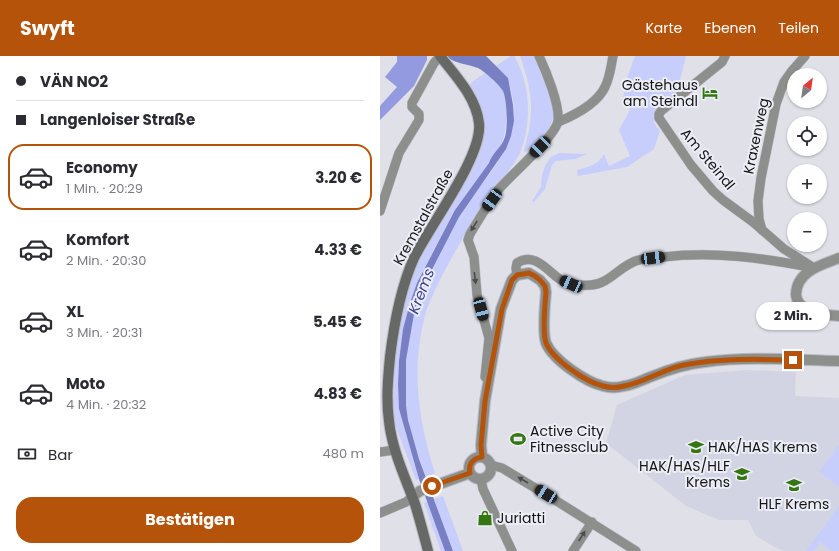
<!DOCTYPE html>
<html lang="de">
<head>
<meta charset="utf-8">
<style>
  body { margin:0; font-family:Poppins,sans-serif; background:#f2f2f3; color:#2b2b33; height:100vh; display:flex; flex-direction:column; font-size:15px; white-space:nowrap }
  * { box-sizing:border-box; margin:0 }
  p { font-size:13px; color:#7c7c81 }
  .icon { flex:none; width:22px; height:22px; fill:none; stroke:currentColor; stroke-width:2; stroke-linecap:round; stroke-linejoin:round }
  .map { position:relative; flex:1; overflow:hidden }
  .side { display:flex; flex-direction:column; background:#fff; width:380px }
  .side>* { flex:none }
  .top-card { display:grid; align-content:center; height:88px; padding:0 16px; background:#fff }
  .needle { width:26px; rotate:29deg }
  .fabs { position:absolute; left:407px; top:12px; display:grid; gap:8px }
  .fabs a { display:grid; place-items:center; width:40px; height:40px; border-radius:50%; background:#fff; box-shadow:0 1px 3px #0004; font-size:20px }
  .end { position:absolute; width:18px; height:18px; margin:-9px; border:5px solid #b45309; background:#fff; box-shadow:0 0 0 2px #fff }
  .from { border-radius:50% }
  .bubble { position:absolute; height:28px; border-radius:14px; background:#fff; box-shadow:0 1px 3px #0004; font-size:13px; font-weight:700; line-height:28px; text-align:center }
  .car { position:absolute; width:12px; height:24px; margin:-12px -6px; border-radius:5px; box-shadow:0 0 3px 1px #0007; background:linear-gradient(#222 24%,#8ab4d8 0 40%,#222 0 76%,#8ab4d8 0 86%,#222 0) }
  .top-card b { display:flex; align-items:center; gap:14px; height:38px; font-size:15px }
  .top-card b+b { border-top:1px solid #e1e1e2 }
  .top-card i { width:10px; height:10px; background:#2b2b33 }
  ul { padding:0; list-style:none }
  li { display:flex; align-items:center; gap:12px; height:66px; margin:0 8px 6px; padding:0 8px; border:2px solid transparent; border-radius:16px }
  li div { flex:1 }
  li b { display:block; font-size:15px }
  li em { font-style:normal; font-weight:700 }
  li.selected { border-color:#b45309 }
  li>.icon { width:36px; height:36px; stroke-width:1.5 }
  .pay { display:flex; align-items:center; gap:10px; height:44px; padding:0 16px; font-size:15px }
  .pay p { margin-inline-start:auto }
  .primary-button { display:flex; gap:8px; margin-top:auto; padding:8px 16px }
  .primary-button a { flex:1; height:46px; border-radius:16px; background:#b45309; color:#fff; font-size:16px; font-weight:700; line-height:46px; text-align:center }
  header { display:flex; align-items:center; gap:24px; box-sizing:border-box; height:56px; padding:0 20px; background:#b45309; color:#fff }
  header strong { font-size:19px }
  nav { display:flex; gap:22px; margin-inline-start:auto; font-size:14px }
  main { display:flex; flex:1; min-height:0 }
  .map>svg:first-child { display:block }
</style>
</head>
<body>
<header>
<strong>Swyft</strong>
<nav><a>Karte</a><a>Ebenen</a><a>Teilen</a></nav>
</header>
<main>
<section class="side">
<div class="top-card">
<b><i class="from"></i>VÄN NO2</b>
<b><i></i>Langenloiser Straße</b>
</div>
<ul>
<li class="selected"><svg class="icon" aria-label="car" viewBox="0 0 24 24"><path d="M5 17H2v-5l4-1 3-4h7l3 4 3 1v5h-3M9 17h6M6 11h13"/><circle cx="7" cy="17" r="2"/><circle cx="17" cy="17" r="2"/></svg><div><b>Economy</b><p>1 Min. · 20:29</p></div><em>3.20 €</em></li>
<li><svg class="icon" aria-label="car" viewBox="0 0 24 24"><path d="M5 17H2v-5l4-1 3-4h7l3 4 3 1v5h-3M9 17h6M6 11h13"/><circle cx="7" cy="17" r="2"/><circle cx="17" cy="17" r="2"/></svg><div><b>Komfort</b><p>2 Min. · 20:30</p></div><em>4.33 €</em></li>
<li><svg class="icon" aria-label="car" viewBox="0 0 24 24"><path d="M5 17H2v-5l4-1 3-4h7l3 4 3 1v5h-3M9 17h6M6 11h13"/><circle cx="7" cy="17" r="2"/><circle cx="17" cy="17" r="2"/></svg><div><b>XL</b><p>3 Min. · 20:31</p></div><em>5.45 €</em></li>
<li><svg class="icon" aria-label="car" viewBox="0 0 24 24"><path d="M5 17H2v-5l4-1 3-4h7l3 4 3 1v5h-3M9 17h6M6 11h13"/><circle cx="7" cy="17" r="2"/><circle cx="17" cy="17" r="2"/></svg><div><b>Moto</b><p>4 Min. · 20:32</p></div><em>4.83 €</em></li>
</ul>
<div class="pay"><svg class="icon" aria-label="cash" viewBox="0 0 24 24"><path d="M3 7h18v10H3z"/><circle cx="12" cy="12" r="2"/></svg>Bar<p>480 m</p></div>
<div class="primary-button"><a>Bestätigen</a></div>
</section>
<div class="map">
<svg width="459" height="495" viewBox="0 0 459 495">
  <rect width="100%" height="100%" fill="#dfe0e8"/>
  <path fill="#d2d4e3" d="M367,314L416,316L415,340L459,342V495H405L398,493L376,480L368,464H339L306,450L226,387L237,349L305,319Z"/>
  <g fill="#c8cefb">
    <path d="M131,0H134C151,28 152,67 140,97C134,110 124,120 116,132C96,159 78,189 62,220C56,232 49,246 45,259C31,315 38,363 55,417L46,421C39,402 31,382 28,363C21,321 27,277 40,237C43,227 49,219 54,210C62,194 69,177 78,161C101,124 141,93 133,44C130,28 128,21 116,10Z"/>
    <path d="M140,0H156C163,16 180,52 171,68C166,79 155,88 146,96H144V94C155,57 153,37 140,0Z"/>
    <path d="M255,0H306L297,36L280,52L277,57L274,67L280,75L274,93L247,111L198,120L197,114C208,111 219,109 224,98L229,110L250,100L239,74L250,54L243,42L247,22Z"/>
    <path d="M105,17C111,22 119,28 123,34C128,45 127,76 122,86C119,94 111,99 109,107L75,154L40,220L30,247L23,273L19,305L18,328L19,353L39,423L36,424L14,366L13,356L15,303L20,264L25,242L38,204L98,96C110,67 101,58 89,31L92,26Z"/>
    <path d="M179,97L207,98L195,103L176,105L172,109L165,133L154,146L152,145L161,131L162,119L165,110L171,101Z"/>
    <path d="M459,389V431L439,416Z"/>
    <path d="M63,440L83,495H73L54,443Z"/>
    <path d="M48,445L65,495H61L44,447Z"/>
    <path d="M459,450V495H452L440,486L433,495H426Z"/>
  </g>
  <path fill="#939ae0" d="M17,0H47V4L34,30L0,64V50L17,31L5,21L17,6Z"/>
  <path fill="#797fc3" d="M67,0H106L128,22L133,49L134,65L131,80L126,93L79,161L41,235L34,258L26,304V349L28,364L39,403L73,495H65L39,423L19,353L18,328L19,305L23,273L30,247L37,227L75,154L109,107C112,97 122,91 125,81C128,72 127,44 123,35C120,29 104,15 98,12C88,8 74,8 67,0Z"/>
  <g fill="none" stroke-linecap="round" stroke-linejoin="round">
    <defs>
      <g id="minor">
        <path d="M345,0L342,6L281,55L279,58V62L311,109L333,135L343,144L373,166L404,193L431,210"/>
        <path d="M178,66C195,59 217,48 225,31C230,21 231,10 233,0"/>
        <path d="M0,155L19,97L39,64V58L32,51V47L54,7L60,0"/>
        <path d="M382,174L379,163L378,145L381,122L396,48L404,26L411,16L425,0"/>
        <path d="M137,219L136,212L137,207C155,195 168,216 181,224C190,229 201,230 211,229C230,228 241,208 259,204C266,202 275,202 283,201C334,195 384,202 434,212"/>
        <path d="M105,321L109,282L97,239L94,201L88,184L90,178C99,163 108,148 118,134C130,120 176,80 178,65C180,49 166,15 159,0"/>
        <path d="M0,396L15,394"/>
        <path d="M111,409L122,412L175,444L256,495"/>
        <path d="M101,423L103,433L132,495"/>
        <path d="M0,457L26,446L32,441"/>
        <path d="M193,495L212,466"/>
      </g>
      <g id="tertiary">
        <path d="M459,202C441,209 417,215 416,238C416,245 422,251 428,254C437,259 449,259 459,260"/>
        <circle cx="100" cy="412" r="11"/>
        <path d="M102,401L101,389L105,345L121,253L132,224L137,219L149,217L160,224L165,230L166,236C165,249 162,276 166,287C173,304 206,326 223,330C230,332 237,332 244,330C254,329 264,323 273,320C290,313 307,308 325,306C369,300 415,304 459,305"/>
        <path d="M32,441L40,435L90,417"/>
      </g>
      <path id="secondary" d="M48,495C44,480 40,464 35,448C25,421 12,394 9,365C6,344 8,322 10,301C14,268 20,233 34,202C50,169 103,100 99,67C96,41 75,19 60,0"/>
    </defs>
    <use href="#minor" stroke="#babbc2" stroke-width="10"/>
    <use href="#tertiary" stroke="#babbc2" stroke-width="12"/>
    <use href="#secondary" stroke="#babbc2" stroke-width="12"/>
    <use href="#minor" stroke="#8d8f8c" stroke-width="9"/>
    <use href="#tertiary" stroke="#8d8f8c" stroke-width="10"/>
    <use href="#secondary" stroke="#656864" stroke-width="10"/>
  </g>
  <defs><path id="oneway-solid" d="M-6-.8H1V-3.2L6.5 0L1 3.2V.8H-6Z"/></defs>
  <g fill="#4a4b4c">
    <use href="#oneway-solid" transform="translate(94 170) rotate(122)"/>
    <use href="#oneway-solid" transform="translate(95 222) rotate(83)"/>
    <use href="#oneway-solid" transform="translate(143 424) rotate(-150)"/>
    <use href="#oneway-solid" transform="translate(202 480) rotate(-57)"/>
  </g>
  <g fill="none" stroke-linecap="round" stroke-linejoin="round">
    <path stroke="#b45309" stroke-width="5" d="M52,430L90,417C88,408 93,402 102,401L101,389L105,345L122,253L132,224L137,219L149,217L155,220L160,224L165,230L166,236C165,249 162,276 166,287C173,304 206,326 223,330C230,332 237,332 244,330C264,327 283,313 304,309C340,302 376,303 413,304"/>
  </g>
  <defs>
    <symbol id="hotel-bare" viewBox="-9 -9 18 18"><path d="M-6-4.5h1.5V1H6V5H4.5V3h-9V5H-6ZM-4 0a1.8 1.8 0 1 1 3.6 0ZM.5 0V-2.5h3Q6-2.5 6 0Z" fill="#357613" stroke="#eceef5" stroke-width="2.5" paint-order="stroke"/></symbol>
    <symbol id="stadium-bare" viewBox="-9 -9 18 18"><path d="M0-5a6.5 5 0 1 0 0 10a6.5 5 0 1 0 0-10ZM-3.5-1.8h7v3.6h-7Z" fill="#357613" stroke="#eceef5" stroke-width="2.5" paint-order="stroke"/></symbol>
    <symbol id="school-bare" viewBox="-9 -9 18 18"><path d="M0-5L7-2L0 1L-7-2ZM-4 1L0 2.5L4 1V4Q0 6-4 4Z" fill="#357613" stroke="#eceef5" stroke-width="2.5" paint-order="stroke"/></symbol>
    <symbol id="shop-bare" viewBox="-9 -9 18 18"><path d="M-5-2.5h2.3a2.7 3.5 0 0 1 5.4 0H5L5.5 6h-11ZM-1.5-2.5h3a1.5 2.3 0 0 0-3 0Z" fill="#357613" stroke="#eceef5" stroke-width="2.5" paint-order="stroke"/></symbol>
  </defs>
  <g fill-rule="evenodd">
    <use href="#hotel-bare" x="319" y="26" width="22" height="22"/>
    <use href="#stadium-bare" x="127" y="372" width="22" height="22"/>
    <use href="#school-bare" x="305" y="380" width="22" height="22"/>
    <use href="#school-bare" x="351" y="407" width="22" height="22"/>
    <use href="#school-bare" x="403" y="418" width="22" height="22"/>
    <use href="#shop-bare" x="94" y="451" width="22" height="22"/>
  </g>
  <g text-anchor="middle" dominant-baseline="central" stroke-width="4" stroke-linejoin="round" paint-order="stroke">
    <g font-size="14" fill="#141417" stroke="#eceef5" text-anchor="start">
      <text x="318" y="29" text-anchor="end">Gästehaus<tspan x="318" dy="16">am Steindl</tspan></text>
      <text x="150" y="375">Active City<tspan x="150" dy="16">Fitnessclub</tspan></text>
      <text x="328" y="391">HAK/HAS Krems</text>
      <text x="350" y="410" text-anchor="end">HAK/HAS/HLF<tspan x="350" dy="16">Krems</tspan></text>
      <text x="414" y="448" text-anchor="middle">HLF Krems</text>
      <text x="117" y="462">Juriatti</text>
    </g>
    <g font-size="14" fill="#141417" stroke="#eceef5">
      <text transform="translate(376 80) rotate(-78)">Kraxenweg</text>
      <text transform="translate(328 103) rotate(50)">Am Steindl</text>
      <text transform="translate(43 161) rotate(-61)">Kremstalstraße</text>
    </g>
    <g font-size="15" font-style="italic" fill="#3e3e91" stroke="#eceef5">
      <text transform="translate(41 235) rotate(-69)">Krems</text>
    </g>
  </g>
</svg>
<div class="fabs">
<a><svg class="needle" viewBox="-14 -14 28 28"><path d="M0-13l5 13h-10z" fill="#e53935"/><path d="M0 13l5-13h-10z" fill="#7c7c81"/></svg></a>
<a><svg class="icon" aria-label="locate" viewBox="0 0 24 24"><circle cx="12" cy="12" r="6"/><path d="M12 2v4M12 18v4M2 12h4M18 12h4"/></svg></a>
<a>+</a>
<a>−</a>
</div>
<i class="end from" style="left:52px;top:430px"></i>
<i class="end" style="left:413px;top:304px"></i>
<div class="bubble" style="left:376px;top:246px;width:74px">2 Min.</div>
<i class="car" style="left:160px;top:91px;rotate:224deg"></i>
<i class="car" style="left:112px;top:144px;rotate:216deg"></i>
<i class="car" style="left:273px;top:202px;rotate:83deg"></i>
<i class="car" style="left:191px;top:228px;rotate:294deg"></i>
<i class="car" style="left:101px;top:253px;rotate:165deg"></i>
<i class="car" style="left:166px;top:438px;rotate:301deg"></i>
</div>
</main>
</body>
</html>
